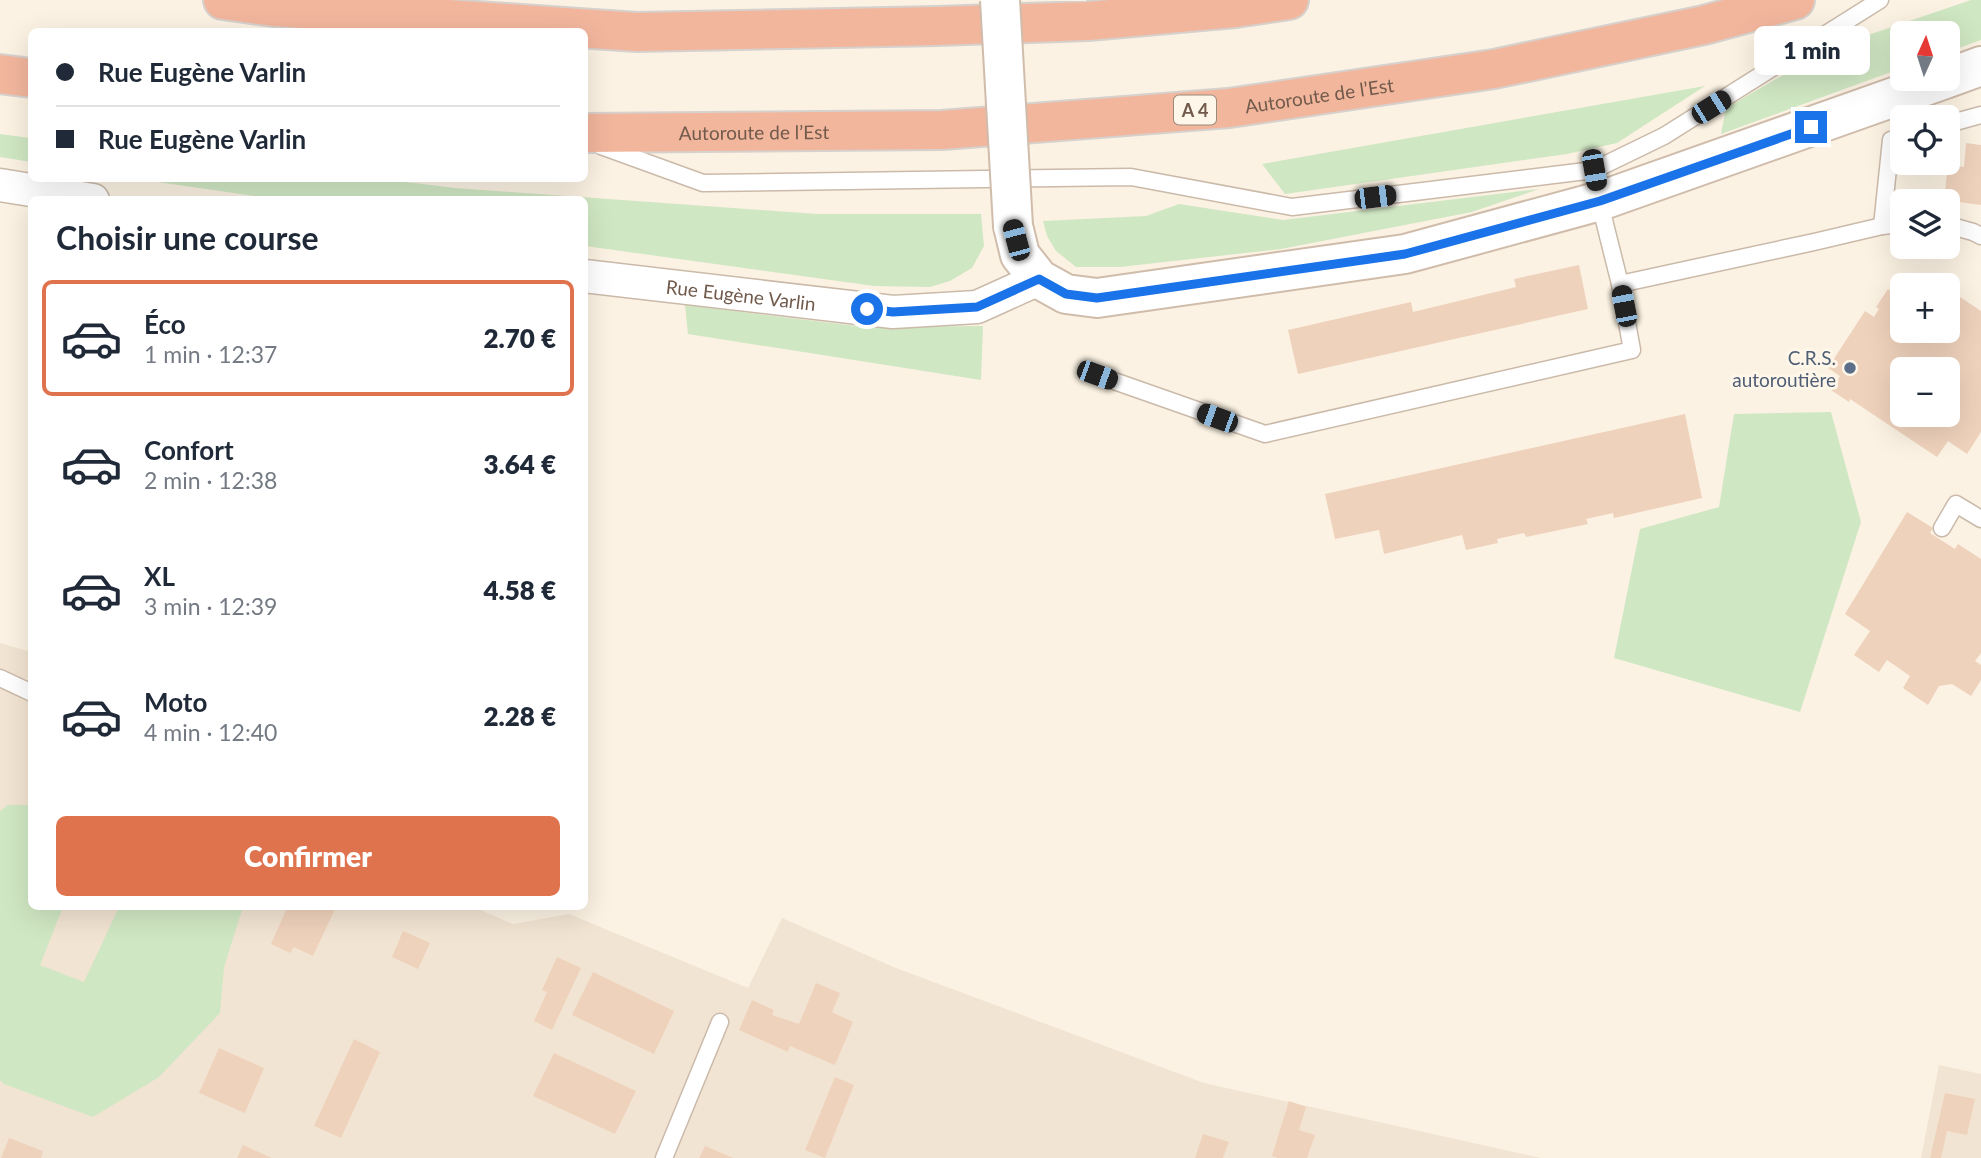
<!DOCTYPE html>
<html lang="fr">
<head>
<meta charset="utf-8">
<style>
  body { margin:0; font-family:Lato,sans-serif; background:#f2f2f3; color:#1f2937; height:100vh; display:flex; flex-direction:column; font-size:26px; white-space:nowrap }
  * { box-sizing:border-box; margin:0 }
  p { font-size:23px; color:#747a83 }
  .icon { flex:none; width:38px; height:38px; fill:none; stroke:currentColor; stroke-width:2; stroke-linecap:round; stroke-linejoin:round }
  .map { position:relative; flex:1; overflow:hidden }
  .panel { position:absolute; left:28px; top:196px; width:560px; height:714px; display:flex; flex-direction:column; background:#fff; border-radius:10px; box-shadow:0 7px 28px #0002 }
  .panel>* { flex:none }
  .hud { position:absolute; left:28px; top:28px; width:560px; height:154px; border-radius:10px; box-shadow:0 7px 28px #0002; display:grid; align-content:center; height:154px; padding:0 28px; background:#fff }
  .needle { width:46px; rotate:3deg }
  .fabs { position:absolute; left:1890px; top:21px; display:grid; gap:14px }
  .fabs a { display:grid; place-items:center; width:70px; height:70px; border-radius:10px; background:#fff; box-shadow:0 7px 28px #0002; font-size:35px }
  .end { position:absolute; width:32px; height:32px; margin:-16px; border:9px solid #1a73e8; background:#fff; box-shadow:0 0 0 4px #fff }
  .from { border-radius:50% }
  .bubble { position:absolute; height:49px; border-radius:10px; background:#fff; box-shadow:0 7px 28px #0002; font-size:23px; font-weight:800; line-height:49px; text-align:center }
  .car { position:absolute; width:21px; height:42px; margin:-21px -10px; border-radius:9px; box-shadow:0 0 5px 2px #0007; background:linear-gradient(#222 24%,#8ab4d8 0 40%,#222 0 76%,#8ab4d8 0 86%,#222 0) }
  .hud b { display:flex; align-items:center; gap:24px; height:66px; font-size:26px }
  .hud b+b { border-top:2px solid #e0e1e3 }
  .hud i { width:18px; height:18px; background:#1f2937 }
  ul { padding:0; list-style:none }
  li { display:flex; align-items:center; gap:21px; height:116px; margin:0 14px 10px; padding:0 14px; border:4px solid transparent; border-radius:10px }
  li div { flex:1 }
  li b { display:block; font-size:26px }
  li em { font-style:normal; font-weight:800 }
  li.on { border-color:#df734e }
  li>.icon { width:63px; height:63px; stroke-width:1.5 }
  h2 { padding:0 28px; font-size:32px; line-height:84px }
  .primary-button { display:flex; gap:14px; margin-top:auto; padding:14px 28px }
  .primary-button a { flex:1; height:80px; border-radius:10px; background:#df734e; color:#fff; font-size:28px; font-weight:800; line-height:80px; text-align:center }
  .map>svg:first-child { display:block }
</style>
</head>
<body>
<div class="map">
<svg width="1981" height="1158" viewBox="0 0 1981 1158">
  <rect width="100%" height="100%" fill="#fbf2e3"/>
  <g fill="#f2e4d2">
    <path d="M0,643L31,652L32,906H471L513,924L569,914L748,988L782,918L896,968L1204,1083L1541,1158H0Z"/>
    <path d="M1939,1065L1981,1074V1158H1921Z"/>
  </g>
  <g fill="#d0e7c3">
    <path d="M1971,0H1981V40L1948,52V33H1902V68L1721,134L1726,108L1830,48Z"/>
    <path d="M1705,86L1617,143L1567,154L1285,194L1262,164Z"/>
    <path d="M0,134L31,138V162L0,157Z"/>
    <path d="M373,178L455,188L817,214H981L984,246L972,268L950,281L930,287L874,286L585,246L584,200L274,199L137,179Z"/>
    <path d="M1539,189L1472,212L1281,249L1120,267H1076L1056,251L1047,236L1043,221L1146,216L1179,204L1283,220Z"/>
    <path d="M685,305L865,327L983,326L981,380L688,334Z"/>
    <path d="M1831,412L1861,522L1800,712L1614,658L1640,529L1719,507L1734,414Z"/>
    <path d="M8,805H31L32,906L63,907L40,965L84,982L119,907H243L224,967L220,1013L159,1077L93,1117L4,1084L0,1080V811Z"/>
  </g>
  <g fill="#efd2bc" fill-rule="evenodd">
    <path d="M1966,143L1981,145V205L1944,200L1948,165L1964,167Z"/>
    <path d="M1579,265L1588,309L1298,374L1288,330L1411,302L1413,312L1516,287L1514,279Z"/>
    <path d="M1928,277L1941,285H1922Z"/>
    <path d="M1888,289L1902,298V331H1948V289L1981,311V432L1967,454L1948,441L1937,457L1850,399L1849,402L1831,390L1840,376L1828,368L1865,311L1874,317L1879,309L1876,307ZM1902,369H1948V415H1902Z"/>
    <path d="M1685,414L1702,498L1614,518L1613,513L1586,519L1588,524L1526,537L1524,533L1497,539L1498,543L1466,550L1462,535L1384,554L1379,530L1335,539L1325,494Z"/>
    <path d="M1907,512L1933,528L1930,533L1955,549L1958,544L1981,559V653L1975,661L1981,665V680L1971,696L1952,684L1939,686L1928,705L1903,688L1910,676L1887,660L1879,672L1854,655L1870,631L1845,614Z"/>
    <path d="M288,906H330L335,909L313,956L294,947L290,953L271,944Z"/>
    <path d="M403,931L430,943L418,969L392,957Z"/>
    <path d="M557,957L581,968L552,1030L534,1021L547,992L542,990Z"/>
    <path d="M593,972L674,1011L654,1054L572,1015Z"/>
    <path d="M816,983L840,993L832,1012L853,1022L835,1065L790,1046L788,1052L739,1030L752,1000L774,1010L772,1015L799,1024Z"/>
    <path d="M354,1039L380,1052L341,1138L314,1126Z"/>
    <path d="M219,1048L264,1068L245,1113L199,1093Z"/>
    <path d="M554,1053L636,1091L615,1134L533,1096Z"/>
    <path d="M835,1077L854,1085L825,1158L805,1150Z"/>
    <path d="M1945,1093L1975,1099L1967,1135L1947,1131L1941,1158H1930Z"/>
    <path d="M1289,1101L1306,1107L1299,1130L1315,1135L1307,1158H1278L1272,1156Z"/>
    <path d="M1203,1134L1229,1142L1223,1158H1195Z"/>
    <path d="M9,1138L43,1151L41,1158H1Z"/>
    <path d="M243,1145L272,1158H237Z"/>
    <path d="M705,1146L733,1158H699Z"/>
  </g>
  <g fill="none" stroke-linecap="round" stroke-linejoin="round">
    <defs>
      <g id="service">
        <path d="M1948,124L1981,115"/>
        <path d="M601,146L703,183L1131,177L1292,207L1594,170L1664,136L1880,0"/>
        <path d="M1948,225L1973,232L1981,236"/>
        <path d="M1882,226L1891,140L1902,136"/>
        <path d="M1620,284L1814,242L1882,226L1902,224"/>
        <path d="M1097,375L1265,434L1632,350L1620,284L1599,200"/>
        <path d="M1942,528L1956,504L1981,519"/>
        <path d="M0,678L32,693"/>
        <path d="M664,1158L720,1022"/>
      </g>
      <g id="minor">
        <path d="M0,185L93,200"/>
        <path id="s1" d="M584,276L893,312L977,307L1039,279"/>
      </g>
      <g id="secondary">
        <path d="M1948,78L1981,66"/>
        <path d="M1013,226L1020,255L1039,279L1066,294L1097,298L1405,254L1600,201L1945,79"/>
      </g>
      <g id="motorway">
        <path d="M223,0L274,7L637,32L937,26L1088,21L1235,8L1289,0"/>
        <path d="M0,74L32,78"/>
        <path id="s2" d="M584,133L942,130L1229,108L1494,69L1704,25L1795,0"/>
      </g>
    </defs>
    <use href="#service" stroke="#cbbaaa" stroke-width="19"/>
    <use href="#minor" stroke="#cbbaaa" stroke-width="35"/>
    <use href="#secondary" stroke="#d0bcab" stroke-width="42"/>
    <use href="#motorway" stroke="#d7d1cd" stroke-width="42"/>
    <use href="#service" stroke="#fff" stroke-width="16"/>
    <use href="#minor" stroke="#fff" stroke-width="32"/>
    <use href="#secondary" stroke="#fff" stroke-width="38"/>
    <use href="#motorway" stroke="#f2b69d" stroke-width="38"/>
    <defs>
      <path id="secondary-bridge" d="M1000,0L1013,226"/>
    </defs>
    <use href="#secondary-bridge" stroke="#d0bcab" stroke-width="42" stroke-linecap="butt"/>
    <use href="#secondary-bridge" stroke="#fff" stroke-width="38"/>
  </g>
  <g fill="none" stroke-linecap="round" stroke-linejoin="round">
    <path stroke="#1a73e8" stroke-width="9" d="M867,309L893,312L977,307L1039,279L1066,294L1097,298L1405,254L1600,201L1811,127"/>
  </g>
  <circle fill="#5c6f8a" stroke="#fef6e9" stroke-width="2.5" cx="1850" cy="368" r="7"/>
  <g text-anchor="middle" dominant-baseline="central" stroke-width="6" stroke-linejoin="round" paint-order="stroke">
    <rect fill="#fef6e9" stroke="#9b897a" stroke-width="2" x="1174" y="95.5" width="42" height="29" rx="5"/>
    <g font-size="18" font-weight="bold" fill="#715a4b">
      <text x="1195" y="110">A 4</text>
    </g>
    <g font-size="19" fill="#715a4b" stroke="#fef6e9">
      <text stroke="none"><textPath href="#s2" startOffset="737">Autoroute de l’Est</textPath></text>
      <text stroke="none"><textPath href="#s2" startOffset="170">Autoroute de l’Est</textPath></text>
      <text stroke="none"><textPath href="#s1" startOffset="158">Rue Eugène Varlin</textPath></text>
    </g>
    <g font-size="19" fill="#4e5e75" stroke="#fef6e9" text-anchor="end">
      <text x="1836" y="357">C.R.S.<tspan x="1836" dy="22">autoroutière</tspan></text>
    </g>
  </g>
</svg>
<div class="fabs">
<a><svg class="needle" viewBox="-14 -14 28 28"><path d="M0-13l5 13h-10z" fill="#e53935"/><path d="M0 13l5-13h-10z" fill="#747a83"/></svg></a>
<a><svg class="icon" aria-label="locate" viewBox="0 0 24 24"><circle cx="12" cy="12" r="6"/><path d="M12 2v4M12 18v4M2 12h4M18 12h4"/></svg></a>
<a><svg class="icon" aria-label="layers" viewBox="0 0 24 24"><path d="M12 4l9 5-9 5-9-5zM3 14l9 5 9-5"/></svg></a>
<a>+</a>
<a>−</a>
</div>
<i class="end from" style="left:867px;top:309px"></i>
<i class="end" style="left:1811px;top:127px"></i>
<div class="bubble" style="left:1754px;top:26px;width:116px">1 min</div>
<i class="car" style="left:1711px;top:107px;rotate:58deg"></i>
<i class="car" style="left:1594px;top:170px;rotate:170deg"></i>
<i class="car" style="left:1375px;top:197px;rotate:83deg"></i>
<i class="car" style="left:1016px;top:240px;rotate:345deg"></i>
<i class="car" style="left:1624px;top:306px;rotate:349deg"></i>
<i class="car" style="left:1097px;top:375px;rotate:110deg"></i>
<i class="car" style="left:1217px;top:418px;rotate:290deg"></i>
<div class="hud">
<b><i class="from"></i>Rue Eugène Varlin</b>
<b><i></i>Rue Eugène Varlin</b>
</div>
<section class="panel">
<h2>Choisir une course</h2>
<ul>
<li class="on"><svg class="icon" aria-label="car" viewBox="0 0 24 24"><path d="M5 17H2v-5l4-1 3-4h7l3 4 3 1v5h-3M9 17h6M6 11h13"/><circle cx="7" cy="17" r="2"/><circle cx="17" cy="17" r="2"/></svg><div><b>Éco</b><p>1 min · 12:37</p></div><em>2.70 €</em></li>
<li><svg class="icon" aria-label="car" viewBox="0 0 24 24"><path d="M5 17H2v-5l4-1 3-4h7l3 4 3 1v5h-3M9 17h6M6 11h13"/><circle cx="7" cy="17" r="2"/><circle cx="17" cy="17" r="2"/></svg><div><b>Confort</b><p>2 min · 12:38</p></div><em>3.64 €</em></li>
<li><svg class="icon" aria-label="car" viewBox="0 0 24 24"><path d="M5 17H2v-5l4-1 3-4h7l3 4 3 1v5h-3M9 17h6M6 11h13"/><circle cx="7" cy="17" r="2"/><circle cx="17" cy="17" r="2"/></svg><div><b>XL</b><p>3 min · 12:39</p></div><em>4.58 €</em></li>
<li><svg class="icon" aria-label="car" viewBox="0 0 24 24"><path d="M5 17H2v-5l4-1 3-4h7l3 4 3 1v5h-3M9 17h6M6 11h13"/><circle cx="7" cy="17" r="2"/><circle cx="17" cy="17" r="2"/></svg><div><b>Moto</b><p>4 min · 12:40</p></div><em>2.28 €</em></li>
</ul>
<div class="primary-button"><a>Confirmer</a></div>
</section>
</div>
</body>
</html>
